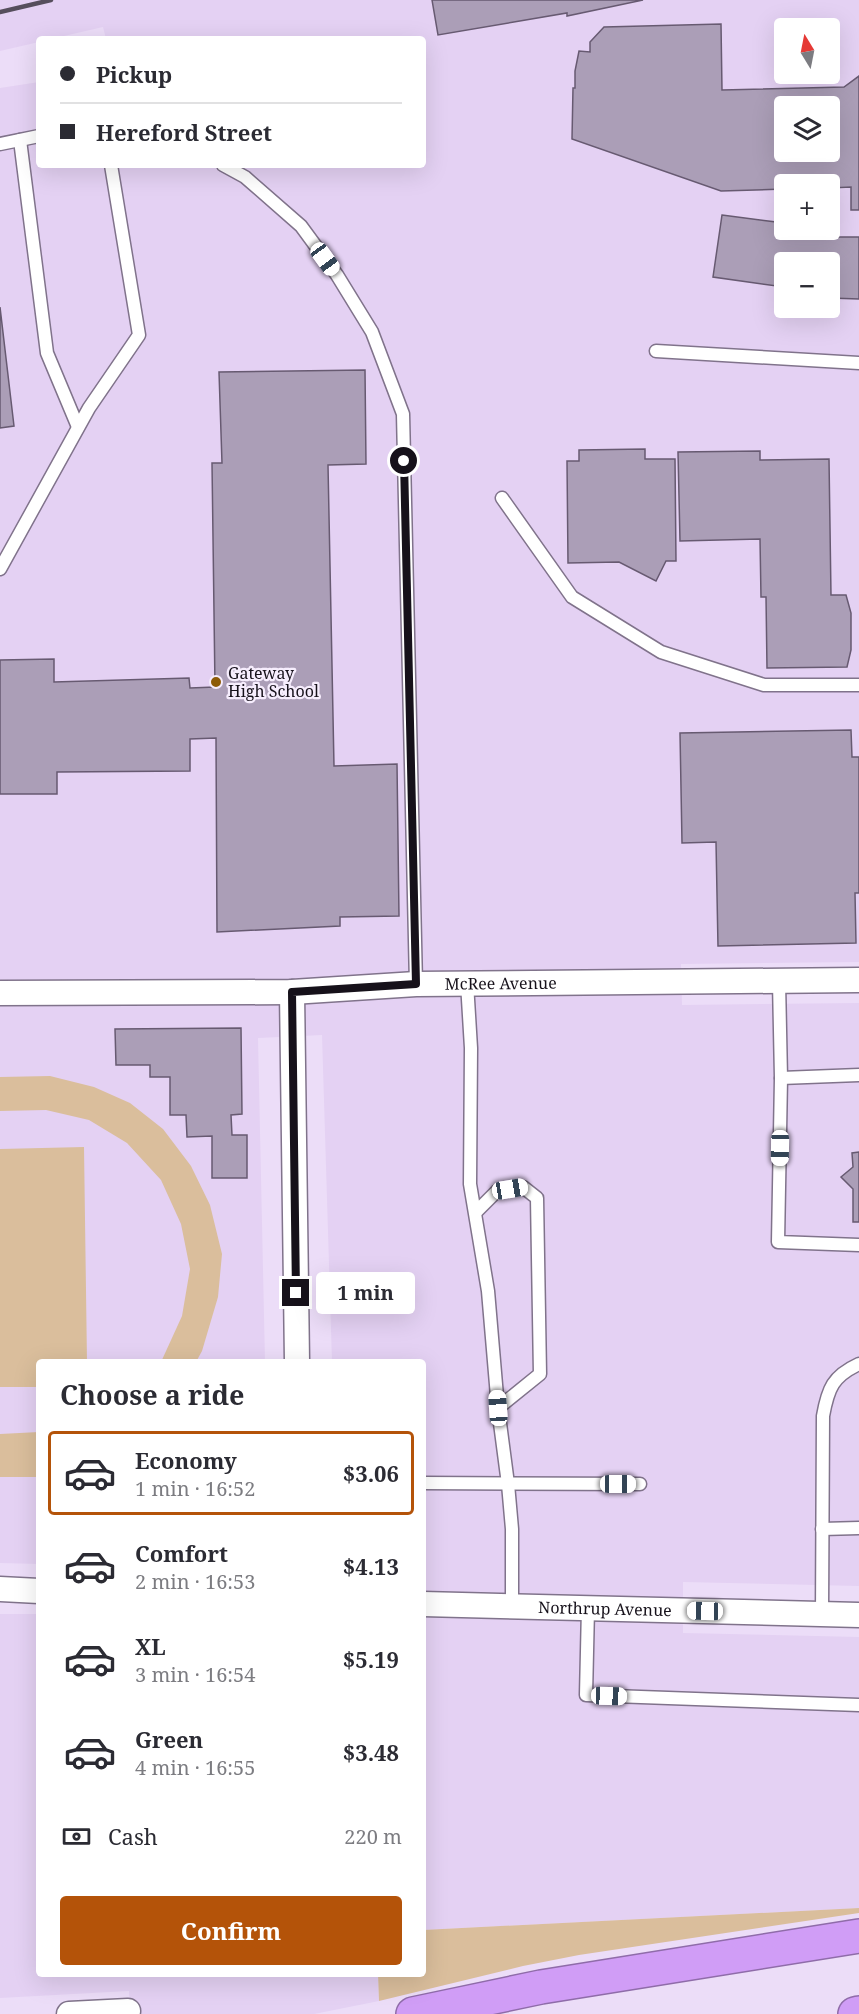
<!DOCTYPE html>
<html lang="en">
<head>
<meta charset="utf-8">
<style>
  body { margin:0; font-family:"Noto Serif",serif; background:#f7f7f7; color:#2b2b33; height:100vh; display:flex; flex-direction:column; font-size:22px; white-space:nowrap }
  * { box-sizing:border-box; margin:0 }
  p { font-size:20px; color:#7c7c81 }
  .icon { flex:none; width:33px; height:33px; fill:none; stroke:currentColor; stroke-width:2; stroke-linecap:round; stroke-linejoin:round }
  .map { position:relative; flex:1; overflow:hidden }
  .details { position:absolute; left:36px; top:1359px; width:390px; height:618px; display:flex; flex-direction:column; background:#fff; border-radius:6px; box-shadow:0 6px 24px #0002 }
  .details>* { flex:none }
  .top-card { position:absolute; left:36px; top:36px; width:390px; height:132px; border-radius:6px; box-shadow:0 6px 24px #0002; display:grid; align-content:center; height:132px; padding:0 24px; background:#fff }
  .needle { width:39px; rotate:350deg }
  .tools { position:absolute; left:774px; top:18px; display:grid; gap:12px }
  .tools a { display:grid; place-items:center; width:66px; height:66px; border-radius:6px; background:#fff; box-shadow:0 6px 24px #0002; font-size:30px }
  .end { position:absolute; width:27px; height:27px; margin:-14px; border:8px solid #16111a; background:#fff; box-shadow:0 0 0 3px #fff }
  .from { border-radius:50% }
  .bubble { position:absolute; height:42px; border-radius:6px; background:#fff; box-shadow:0 6px 24px #0002; font-size:20px; font-weight:700; line-height:42px; text-align:center }
  .car { position:absolute; width:18px; height:36px; margin:-18px -9px; border-radius:8px; box-shadow:0 0 4px 2px #0007; background:linear-gradient(#fff 24%,#345 0 40%,#fff 0 76%,#345 0 86%,#fff 0) }
  .top-card b { display:flex; align-items:center; gap:21px; height:57px; font-size:22px }
  .top-card b+b { border-top:2px solid #e1e1e2 }
  .top-card i { width:15px; height:15px; background:#2b2b33 }
  ul { padding:0; list-style:none }
  li { display:flex; align-items:center; gap:18px; height:84px; margin:0 12px 9px; padding:0 12px; border:3px solid transparent; border-radius:6px }
  li div { flex:1 }
  li b { display:block; font-size:22px }
  li em { font-style:normal; font-weight:700 }
  li.active { border-color:#b45309 }
  li>.icon { width:54px; height:54px; stroke-width:1.5 }
  h2 { padding:0 24px; font-size:27px; line-height:72px }
  .pay { display:flex; align-items:center; gap:15px; height:66px; padding:0 24px; font-size:22px }
  .pay p { margin-inline-start:auto }
  .action { display:flex; gap:12px; margin-top:auto; padding:12px 24px }
  .action a { flex:1; height:69px; border-radius:6px; background:#b45309; color:#fff; font-size:24px; font-weight:700; line-height:69px; text-align:center }
  .map>svg:first-child { display:block }
</style>
</head>
<body>
<div class="map">
<svg width="859" height="2014" viewBox="0 0 859 2014">
  <rect width="100%" height="100%" fill="#ecddf8"/>
  <g fill="#e4d1f3" fill-rule="evenodd">
    <path d="M0,0H859V962L681,964L682,1005L859,1003V1586L683,1582V1633L859,1637V1908L423,1930V1362H332L322,1035L258,1038L265,1362H39V1564L0,1563V88L39,82V165H423V39H106L103,27L51,39H39V42L0,51ZM784,28H830V74H784ZM784,106H830V152H784ZM784,184H830V230H784ZM784,262H830V308H784Z"/>
    <path d="M0,1614H39V1974H378L379,2001L314,2014H130L129,1991L0,1998Z"/>
  </g>
  <g fill="#dabe9c">
    <path d="M50,1076L94,1087L130,1103L163,1129L191,1166L210,1205L222,1254L218,1297L202,1351L196,1362H161L182,1316L190,1269L181,1224L161,1180L127,1143L89,1120L46,1110L0,1111V1077Z"/>
    <path d="M84,1147L87,1362H39V1387H0V1149Z"/>
    <path d="M39,1432V1477H0V1434Z"/>
    <path d="M859,1908V1913L579,1955L523,1966L379,2001L378,1974H423V1930Z"/>
  </g>
  <g fill="#ab9eb7" stroke="#675a71" stroke-width="1.5" fill-rule="evenodd">
    <path d="M432,0H643L567,16V13L438,35Z"/>
    <path d="M721,24L722,90L844,87L859,76V210H851V187L830,188V184H784V189L721,191L572,139L573,88H575V71L579,51L590,52V42L604,27ZM784,106H830V152H784Z"/>
    <path d="M722,215L784,223V230H823L822,237H859V299L830,298V262H784V287L713,277Z"/>
    <path d="M0,307L14,426L0,428Z"/>
    <path d="M365,370L366,464L328,465L334,766L397,764L399,916L340,917V926L217,932L216,738L190,739V771L57,772V794H0V660L54,659V682L189,678L190,688L215,687L212,463H222L219,372Z"/>
    <path d="M645,449V459H675L676,561H666L656,581L619,562L568,563L567,461H579V450Z"/>
    <path d="M760,451V460L829,459L831,595H846L851,613V650L847,667L767,668L766,597H761L760,539L680,541L678,452Z"/>
    <path d="M851,730L852,757H859V893H855L856,943L718,946L716,842L682,843L680,733Z"/>
    <path d="M241,1028L242,1114L231,1115L232,1135H247V1178H212V1136L187,1137L186,1115H170V1077H150V1065H116L115,1029Z"/>
    <path d="M859,1152V1222H853V1189L841,1177L853,1167L852,1153Z"/>
  </g>
  <g fill="none" stroke-linecap="round" stroke-linejoin="round">
    <defs>
      <g id="service">
        <path d="M20,140L47,353L78,427"/>
        <path d="M0,144L39,136"/>
        <path d="M223,165L245,177L301,226L337,275L372,332L403,414L416,984"/>
        <path d="M656,351L859,363"/>
        <path d="M502,498L572,597L661,652L764,685H859"/>
        <path d="M0,569L89,408L139,335L111,165"/>
        <path d="M779,982L781,1078L778,1242L859,1245"/>
        <path d="M467,983L471,1048L470,1184L488,1291L498,1408L508,1484L512,1529V1606"/>
        <path d="M781,1078L859,1075"/>
        <path d="M476,1212L497,1191L523,1187L537,1198L540,1374L498,1408"/>
        <path d="M423,1483L640,1484"/>
        <path d="M822,1529L859,1528"/>
        <path d="M588,1608L586,1695L859,1705"/>
        <path d="M822,1614L823,1416C828,1388 833,1376 859,1364"/>
      </g>
      <g id="minor">
        <path d="M292,992L297,1362"/>
        <path id="s1" d="M0,993L292,992L416,984L859,980"/>
        <path d="M0,1589L39,1591"/>
        <path id="s2" d="M423,1604L859,1615"/>
        <path d="M69,2014L128,2011"/>
      </g>
      <g id="motorway">
        <path d="M413,2014L541,1987L859,1936"/>
        <path d="M855,2014L859,2013"/>
      </g>
    </defs>
    <use href="#service" stroke="#80738b" stroke-width="15"/>
    <use href="#minor" stroke="#80738b" stroke-width="27"/>
    <use href="#motorway" stroke="#8f6ca9" stroke-width="36"/>
    <use href="#service" stroke="#fff" stroke-width="12"/>
    <use href="#minor" stroke="#fff" stroke-width="24"/>
    <use href="#motorway" stroke="#d09df6" stroke-width="33"/>
    <path stroke="#564e5c" stroke-width="4.5" d="M0,12L51,0"/>
  </g>
  <g fill="none" stroke-linecap="round" stroke-linejoin="round">
    <path stroke="#16111a" stroke-width="8" d="M296,1293L292,992L416,984L404,461"/>
  </g>
  <circle fill="#8d5b07" stroke="#f6edfd" stroke-width="2" cx="216" cy="682" r="6"/>
  <g text-anchor="middle" dominant-baseline="central" stroke-width="4.5" stroke-linejoin="round" paint-order="stroke">
    <g font-size="16" fill="#16111a" stroke="#f6edfd" text-anchor="start">
      <text x="228" y="673">Gateway<tspan x="228" dy="18">High School</tspan></text>
    </g>
    <g font-size="16" fill="#16111a" stroke="#f6edfd">
      <text stroke="none"><textPath href="#s1" startOffset="501">McRee Avenue</textPath></text>
      <text stroke="none"><textPath href="#s2" startOffset="182">Northrup Avenue</textPath></text>
    </g>
  </g>
</svg>
<div class="tools">
<a><svg class="needle" viewBox="-14 -14 28 28"><path d="M0-13l5 13h-10z" fill="#e53935"/><path d="M0 13l5-13h-10z" fill="#7c7c81"/></svg></a>
<a><svg class="icon" aria-label="layers" viewBox="0 0 24 24"><path d="M12 4l9 5-9 5-9-5zM3 14l9 5 9-5"/></svg></a>
<a>+</a>
<a>−</a>
</div>
<i class="end from" style="left:404px;top:461px"></i>
<i class="end" style="left:296px;top:1293px"></i>
<div class="bubble" style="left:316px;top:1272px;width:99px">1 min</div>
<i class="car" style="left:325px;top:259px;rotate:144deg"></i>
<i class="car" style="left:780px;top:1148px;rotate:181deg"></i>
<i class="car" style="left:510px;top:1189px;rotate:81deg"></i>
<i class="car" style="left:498px;top:1408px;rotate:356deg"></i>
<i class="car" style="left:618px;top:1484px;rotate:90deg"></i>
<i class="car" style="left:705px;top:1611px;rotate:271deg"></i>
<i class="car" style="left:609px;top:1696px;rotate:92deg"></i>
<div class="top-card">
<b><i class="from"></i>Pickup</b>
<b><i></i>Hereford Street</b>
</div>
<section class="details">
<h2>Choose a ride</h2>
<ul>
<li class="active"><svg class="icon" aria-label="car" viewBox="0 0 24 24"><path d="M5 17H2v-5l4-1 3-4h7l3 4 3 1v5h-3M9 17h6M6 11h13"/><circle cx="7" cy="17" r="2"/><circle cx="17" cy="17" r="2"/></svg><div><b>Economy</b><p>1 min · 16:52</p></div><em>$3.06</em></li>
<li><svg class="icon" aria-label="car" viewBox="0 0 24 24"><path d="M5 17H2v-5l4-1 3-4h7l3 4 3 1v5h-3M9 17h6M6 11h13"/><circle cx="7" cy="17" r="2"/><circle cx="17" cy="17" r="2"/></svg><div><b>Comfort</b><p>2 min · 16:53</p></div><em>$4.13</em></li>
<li><svg class="icon" aria-label="car" viewBox="0 0 24 24"><path d="M5 17H2v-5l4-1 3-4h7l3 4 3 1v5h-3M9 17h6M6 11h13"/><circle cx="7" cy="17" r="2"/><circle cx="17" cy="17" r="2"/></svg><div><b>XL</b><p>3 min · 16:54</p></div><em>$5.19</em></li>
<li><svg class="icon" aria-label="car" viewBox="0 0 24 24"><path d="M5 17H2v-5l4-1 3-4h7l3 4 3 1v5h-3M9 17h6M6 11h13"/><circle cx="7" cy="17" r="2"/><circle cx="17" cy="17" r="2"/></svg><div><b>Green</b><p>4 min · 16:55</p></div><em>$3.48</em></li>
</ul>
<div class="pay"><svg class="icon" aria-label="cash" viewBox="0 0 24 24"><path d="M3 7h18v10H3z"/><circle cx="12" cy="12" r="2"/></svg>Cash<p>220 m</p></div>
<div class="action"><a>Confirm</a></div>
</section>
</div>
</body>
</html>
